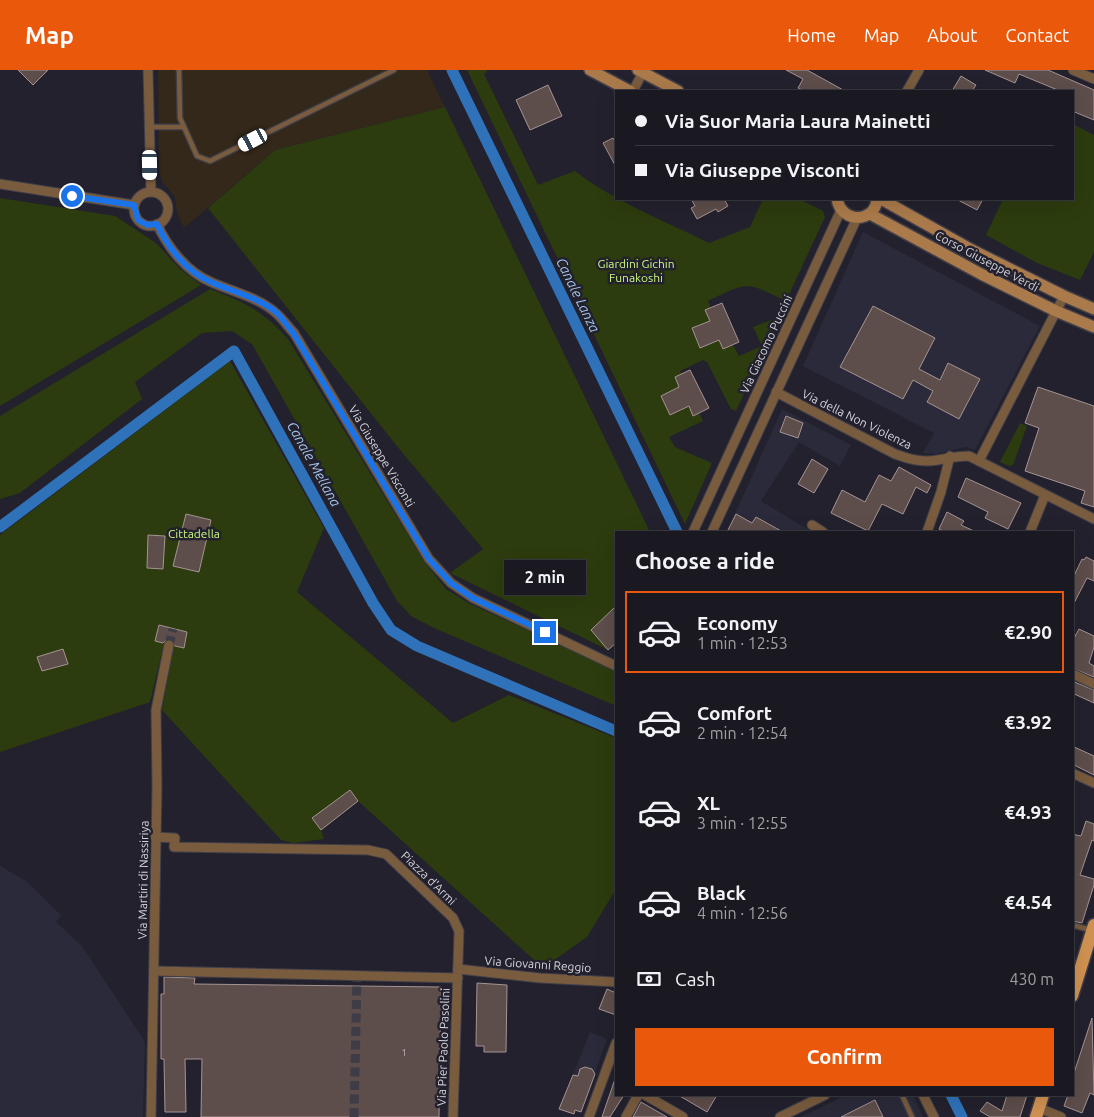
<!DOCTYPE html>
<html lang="en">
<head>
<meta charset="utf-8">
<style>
  body { margin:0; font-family:Ubuntu,sans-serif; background:#23222a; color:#f1f3f6; height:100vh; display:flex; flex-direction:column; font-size:19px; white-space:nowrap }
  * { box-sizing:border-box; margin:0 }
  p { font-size:16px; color:#9fa0a5 }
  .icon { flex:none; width:28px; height:28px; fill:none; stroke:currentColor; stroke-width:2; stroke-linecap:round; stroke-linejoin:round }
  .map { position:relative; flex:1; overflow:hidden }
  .sheet { position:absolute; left:615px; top:461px; width:459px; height:565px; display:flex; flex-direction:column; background:#1a1922; border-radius:0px; box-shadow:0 5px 20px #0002,0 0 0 1px #383840 }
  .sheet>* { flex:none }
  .guide { position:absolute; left:615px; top:20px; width:459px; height:110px; border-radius:0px; box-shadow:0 5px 20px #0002,0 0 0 1px #383840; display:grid; align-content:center; height:110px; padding:0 20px; background:#1a1922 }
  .end { position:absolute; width:22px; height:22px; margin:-11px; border:6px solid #1a73e8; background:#fff; box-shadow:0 0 0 2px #fff }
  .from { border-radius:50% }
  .bubble { position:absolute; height:35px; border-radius:0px; background:#1a1922; box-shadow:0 5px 20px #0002,0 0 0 1px #383840; font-size:16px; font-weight:700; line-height:35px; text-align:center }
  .car { position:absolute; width:15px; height:30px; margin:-15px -8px; border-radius:6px; box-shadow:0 0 4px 1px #0007; background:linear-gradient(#fff 24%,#345 0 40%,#fff 0 76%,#345 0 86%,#fff 0) }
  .guide b { display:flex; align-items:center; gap:18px; height:48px; font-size:19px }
  .guide b+b { border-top:1px solid #383840 }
  .guide i { width:12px; height:12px; background:#f1f3f6 }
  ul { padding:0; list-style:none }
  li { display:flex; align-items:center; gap:15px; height:82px; margin:0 10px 8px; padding:0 10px; border:2px solid transparent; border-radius:0px }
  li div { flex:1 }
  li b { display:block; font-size:19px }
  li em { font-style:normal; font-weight:700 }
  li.active { border-color:#ea580c }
  li>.icon { width:45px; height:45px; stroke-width:1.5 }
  h2 { padding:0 20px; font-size:22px; line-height:60px }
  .pay { display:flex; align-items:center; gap:12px; height:55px; padding:0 20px; font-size:19px }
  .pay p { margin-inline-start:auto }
  .action { display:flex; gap:10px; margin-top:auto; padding:10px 20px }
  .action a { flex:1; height:58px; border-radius:0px; background:#ea580c; color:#fff; font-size:20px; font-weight:700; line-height:58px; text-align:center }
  header { display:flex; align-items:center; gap:30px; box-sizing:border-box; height:70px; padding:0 25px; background:#ea580c; color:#fff }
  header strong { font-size:24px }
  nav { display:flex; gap:28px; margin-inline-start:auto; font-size:18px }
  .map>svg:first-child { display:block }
</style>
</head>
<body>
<header>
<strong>Map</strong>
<nav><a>Home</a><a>Map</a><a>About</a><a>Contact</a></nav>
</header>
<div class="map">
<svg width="1094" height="1047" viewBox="0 0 1094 1047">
  <rect width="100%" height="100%" fill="#22212d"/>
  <g fill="#2a2a3a">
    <path d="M863,162L1040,256L975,380L966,377L936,384L923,383L934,363L803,296Z"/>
    <path d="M782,339L851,375L840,396L799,372L761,431L812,462H727Z"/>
    <path d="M0,796L26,811L61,845L56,852L82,876L145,972L143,1047H0Z"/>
    <path d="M590,962L607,969L592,1011L573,1005Z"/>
    <path d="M846,1025H913L923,1047H801Z"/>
  </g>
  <path fill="#332819" d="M158,0H427L445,37L275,80L184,158L177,142L175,127L162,112L159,102Z"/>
  <g fill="#2c3c0e">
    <path d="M467,0H486L487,2L484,4L538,115L575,101C615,132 663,150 709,173L750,157L763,129H799L823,141L825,147L786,231C745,212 750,211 708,231L711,238L710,251L692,259L700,278L719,270L723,279L733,275L739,286L762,276L753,257L779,247L736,341L731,339L707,292L703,290L680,301L682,304L675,308L679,317L661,326L670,345L689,336L693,346L699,343L703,351L669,367L675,377L712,393L685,454Z"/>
    <path d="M445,37L650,462H616V573L608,580L450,503L483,479L396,375L208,138L275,80Z"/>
    <path d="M1073,54L1094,65V182L1080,210L1037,193L986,165L1003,129H1072Z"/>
    <path d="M0,128L115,146L156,173L180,199L201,215L0,336Z"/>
    <path d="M210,219C246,233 262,240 288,269L425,493L446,519L470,534L616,600V636L434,558L411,546L397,531L252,274L232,261L202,263L135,312L142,329L20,423L0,429V346Z"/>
    <path d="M230,291L324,458L297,522L453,653L509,625L616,668V819L587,867L543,898L358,731L321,760L324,769L293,773L281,770L162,640L174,576L164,574L150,632L0,682V465Z"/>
    <path d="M1020,353L1027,356L1013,395L1009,396L1000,392Z"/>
  </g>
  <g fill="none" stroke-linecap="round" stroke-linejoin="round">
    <g stroke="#2f72b9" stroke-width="11">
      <path d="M452,0L677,462"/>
      <path d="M0,457L234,281L373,533L391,560L417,576L616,661"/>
      <path d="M951,1025L962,1047"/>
    </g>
  </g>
  <g fill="#5d4d4b" stroke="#a69492">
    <path d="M18,0H48L33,15Z"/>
    <path d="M786,0H807L845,21H804L798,18L803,9Z"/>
    <path d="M985,0H1048L1094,20V50L1072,41V21H1060L1019,4L1015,13Z"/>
    <path d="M961,6L976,15L972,21H952Z"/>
    <path d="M548,15L562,46L530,60L516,30Z"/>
    <path d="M613,68L616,73V97L603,73Z"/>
    <path d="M691,129H724L728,136L718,142L716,139L697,149L691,138L695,136Z"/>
    <path d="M956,129H983L977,140Z"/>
    <path d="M722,233L739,272L723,279L719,270L700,278L692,258L710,251L705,240Z"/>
    <path d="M873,236L935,268L919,299L940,310L948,293L980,309L959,349L927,332L933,321L913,310L903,329L840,297Z"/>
    <path d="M690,300L709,338L693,346L689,336L670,345L661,326L679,317L675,307Z"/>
    <path d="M1038,317L1094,336V437L1081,433L1085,421L1025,401L1039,358L1025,353Z"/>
    <path d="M786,346L803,353L798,368L780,362Z"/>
    <path d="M812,389L828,399L814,423L798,414Z"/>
    <path d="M899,397L931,415L927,423L916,417L903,444L882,434L868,461L831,443L842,420L865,432L879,405L891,411Z"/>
    <path d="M966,408L1021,433L1008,459L985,448L988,442L958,427Z"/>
    <path d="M947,442L964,451L961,455L976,462H945L939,459Z"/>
    <path d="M186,444L211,450L199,502L173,496Z"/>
    <path d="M736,444L752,453L756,447L783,462H727Z"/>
    <path d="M148,465L165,466L163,499L147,498Z"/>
    <path d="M1086,487L1094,491V511L1087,508L1072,537V510L1082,489L1084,490Z"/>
    <path d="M616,536V573L608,580L591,560Z"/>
    <path d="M159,555L187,562L184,578L175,576L171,569H167L163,573L155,571Z"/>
    <path d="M1079,559L1094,566V577L1089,593L1094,596V607L1072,598V572Z"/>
    <path d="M63,579L68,594L42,601L37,587Z"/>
    <path d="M1072,611L1094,620V633L1072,623Z"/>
    <path d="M1072,676L1094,686V705L1072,694Z"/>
    <path d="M350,720L358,731L321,760L312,748Z"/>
    <path d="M1086,751L1094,754V771L1092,770L1080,805L1094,809V815L1082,853L1072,851V764L1081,766Z"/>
    <path d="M164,907L195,908L194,914L441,917L439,1047H201L202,989H185L186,1042H165L164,989H161V924H164Z"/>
    <path d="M477,913L507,915L506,982H484V976H476Z"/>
    <path d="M607,919L616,923V945L599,939Z"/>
    <path d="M1092,948L1094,1025L1090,1023L1082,1043L1064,1036L1068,1025H1072V1009Z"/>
    <path d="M585,997L592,999L595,1004L581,1042L575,1040L574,1044L559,1039L573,1005L578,1006L580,999Z"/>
    <path d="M615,1009L616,1025H624L610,1047H602Z"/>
    <path d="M678,1025H717L707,1042Z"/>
    <path d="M1007,1025H1027L1020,1047H990L980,1041L987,1032L1002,1041Z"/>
    <path d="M875,1030L883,1047H841Z"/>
    <path d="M641,1032L667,1047H633Z"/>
  </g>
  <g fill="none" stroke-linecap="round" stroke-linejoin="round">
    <g stroke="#3d3c47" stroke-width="9" stroke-dasharray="9 4.5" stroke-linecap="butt">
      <path d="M169,575L173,559"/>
      <path d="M354,1047L357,906"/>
    </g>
    <defs>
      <g id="lane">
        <path d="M179,0L180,48L197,86L210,91L394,0"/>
        <path d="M149,57H183"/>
        <path d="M1072,855L1091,860"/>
        <path d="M902,1025L912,1047"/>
      </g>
      <g id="street">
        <path d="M148,0L151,122"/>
        <path d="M1073,0L1094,9"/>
        <path d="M633,21L643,2"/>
        <path d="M907,21L919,0"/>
        <path d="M0,114L134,135"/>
        <circle cx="151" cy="139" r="17"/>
        <path d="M157,154C168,178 187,202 211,212C233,222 258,227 276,243C283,249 288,257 294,263L429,489L451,513L473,528L616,596"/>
        <path d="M776,322L895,384C909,389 922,393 938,390C949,388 957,386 969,386L1094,449"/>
        <path d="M979,391L1064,226"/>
        <path d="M812,455L823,462"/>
        <path d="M693,462L841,140"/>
        <path d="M712,462L857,148"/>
        <path d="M927,462L941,422L950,386"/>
        <path d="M1030,462L1045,425"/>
        <path d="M1073,604L1094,614"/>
        <path d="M1072,703L1094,713"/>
        <path d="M155,767L175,768L174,777L368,780L386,784L453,848L459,861L453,1047"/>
        <path d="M458,899L540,908L616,912"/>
        <path d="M154,901L458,908"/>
        <path d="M645,1025L683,1047"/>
        <path d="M923,1025L934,1047"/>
        <path d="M1039,1038L1061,1047"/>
        <path d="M151,1047L157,717L156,640L169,575"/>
        <path d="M589,1047L616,973"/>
        <path d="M626,1047L638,1025"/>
        <path d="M780,1047L825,1025"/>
      </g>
      <g id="secondary">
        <path d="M590,0L630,21"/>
        <path d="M638,0L678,21"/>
        <path d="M837,129C841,153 875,154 877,129"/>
        <path d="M881,129L972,180L1064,226L1094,239"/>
        <path d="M870,144L981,204L1056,241L1094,257"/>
      </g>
      <g id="primary">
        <path d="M1072,926L1094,855"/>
        <path d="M1036,1047L1043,1025"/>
      </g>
    </defs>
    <use href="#lane" stroke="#3f3e49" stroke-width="7"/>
    <use href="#street" stroke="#3f3e49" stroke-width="11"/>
    <use href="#secondary" stroke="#3f3e49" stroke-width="14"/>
    <use href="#primary" stroke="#3f3e49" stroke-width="15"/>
    <use href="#lane" stroke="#795b3e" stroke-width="4.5"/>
    <use href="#street" stroke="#795b3e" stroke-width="9"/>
    <use href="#secondary" stroke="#aa7a4a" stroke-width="11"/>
    <use href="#primary" stroke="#d09252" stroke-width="12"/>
  </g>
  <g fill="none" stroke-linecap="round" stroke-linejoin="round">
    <path stroke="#1a73e8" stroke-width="6" d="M72,126L134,135L138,150L147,155L157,154C168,178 187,202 211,212C233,222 258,227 277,243C283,249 288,257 294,264L429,489L451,513L473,528L545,562"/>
  </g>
  <g text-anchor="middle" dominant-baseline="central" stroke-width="5" stroke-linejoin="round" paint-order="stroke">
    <g font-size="10" fill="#b7b3b8">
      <text x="404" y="982">1</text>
    </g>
    <g font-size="12" fill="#d5d5dd" stroke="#22212d">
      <text transform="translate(987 191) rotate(28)">Corso Giuseppe Verdi</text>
      <text transform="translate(766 274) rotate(-65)">Via Giacomo Puccini</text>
      <text transform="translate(857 349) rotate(26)">Via della Non Violenza</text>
      <text transform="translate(382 386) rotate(59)">Via Giuseppe Visconti</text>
      <text transform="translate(429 808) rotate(44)">Piazza d'Armi</text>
      <text transform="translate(143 810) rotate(-89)">Via Martiri di Nassiriya</text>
      <text transform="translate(538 894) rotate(4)">Via Giovanni Reggio</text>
      <text transform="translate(443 977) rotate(-88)">Via Pier Paolo Pasolini</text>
    </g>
    <g font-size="12" fill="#c8f87d" stroke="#22212d">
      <text x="636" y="193">Giardini Gichin<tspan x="636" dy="14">Funakoshi</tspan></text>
      <text x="194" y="463">Cittadella</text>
    </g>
    <g font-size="14" font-style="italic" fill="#a6c6ec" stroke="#22212d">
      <text transform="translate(578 225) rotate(64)">Canale Lanza</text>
      <text transform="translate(314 394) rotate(61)">Canale Mellana</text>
    </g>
  </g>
</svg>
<i class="end from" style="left:72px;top:126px"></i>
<i class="end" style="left:545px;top:562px"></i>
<div class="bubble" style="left:504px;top:490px;width:82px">2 min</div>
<i class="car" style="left:253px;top:70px;rotate:243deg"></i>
<i class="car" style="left:150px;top:95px;rotate:179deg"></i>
<div class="guide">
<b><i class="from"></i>Via Suor Maria Laura Mainetti</b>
<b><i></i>Via Giuseppe Visconti</b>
</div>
<section class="sheet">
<h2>Choose a ride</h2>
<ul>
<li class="active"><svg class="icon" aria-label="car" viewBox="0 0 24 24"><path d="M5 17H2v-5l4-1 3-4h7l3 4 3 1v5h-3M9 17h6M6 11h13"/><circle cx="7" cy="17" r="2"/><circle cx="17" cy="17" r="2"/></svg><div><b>Economy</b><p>1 min · 12:53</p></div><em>€2.90</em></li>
<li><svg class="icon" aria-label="car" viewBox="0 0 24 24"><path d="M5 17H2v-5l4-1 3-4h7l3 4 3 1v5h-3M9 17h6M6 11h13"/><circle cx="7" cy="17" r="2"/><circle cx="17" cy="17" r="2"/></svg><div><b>Comfort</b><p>2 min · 12:54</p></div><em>€3.92</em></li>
<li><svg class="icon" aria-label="car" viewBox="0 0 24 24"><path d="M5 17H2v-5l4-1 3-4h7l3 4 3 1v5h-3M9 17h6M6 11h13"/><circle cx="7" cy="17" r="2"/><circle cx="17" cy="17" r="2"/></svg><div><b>XL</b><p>3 min · 12:55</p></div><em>€4.93</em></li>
<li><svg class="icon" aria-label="car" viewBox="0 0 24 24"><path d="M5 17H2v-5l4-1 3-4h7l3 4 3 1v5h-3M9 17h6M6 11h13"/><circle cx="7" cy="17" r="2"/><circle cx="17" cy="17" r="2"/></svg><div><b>Black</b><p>4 min · 12:56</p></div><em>€4.54</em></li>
</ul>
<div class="pay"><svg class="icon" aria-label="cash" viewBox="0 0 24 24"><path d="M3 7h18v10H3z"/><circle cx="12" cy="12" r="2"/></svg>Cash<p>430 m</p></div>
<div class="action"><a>Confirm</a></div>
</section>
</div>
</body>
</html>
